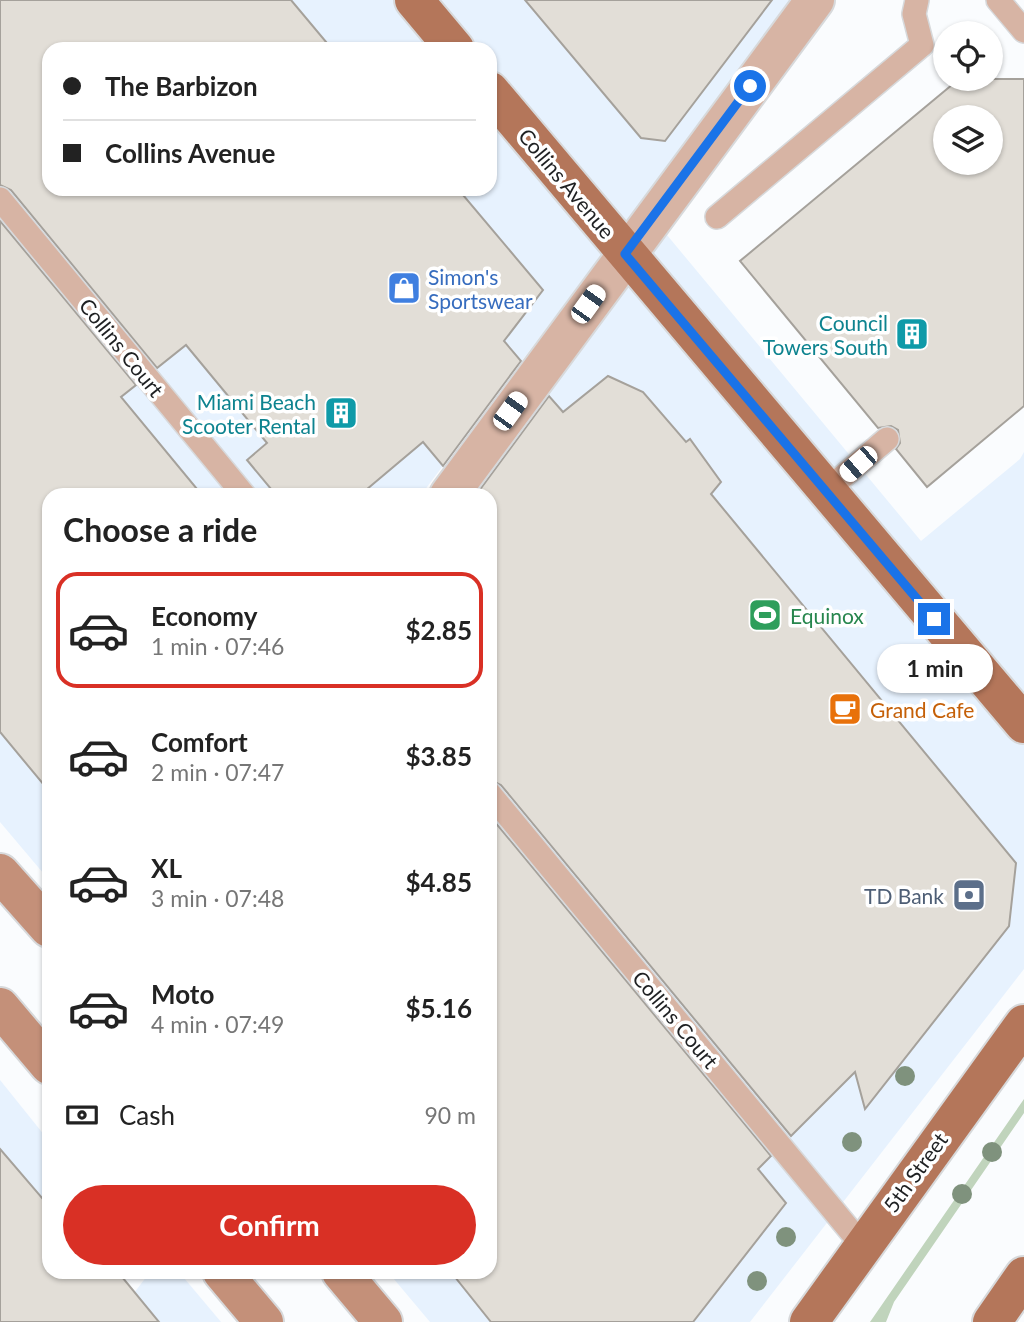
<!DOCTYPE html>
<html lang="en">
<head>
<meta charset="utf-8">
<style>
  body { margin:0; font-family:Lato,sans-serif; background:#f6f6f6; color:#222; height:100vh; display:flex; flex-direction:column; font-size:26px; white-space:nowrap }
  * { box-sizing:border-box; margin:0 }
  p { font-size:23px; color:#767676 }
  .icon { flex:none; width:38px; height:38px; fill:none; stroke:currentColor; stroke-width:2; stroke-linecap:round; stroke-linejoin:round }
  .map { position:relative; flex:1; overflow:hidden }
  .sheet { position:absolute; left:42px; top:488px; width:455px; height:791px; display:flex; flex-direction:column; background:#fff; border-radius:21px; box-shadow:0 2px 5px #0004 }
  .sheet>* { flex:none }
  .guide { position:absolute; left:42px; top:42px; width:455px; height:154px; border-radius:21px; box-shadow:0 2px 5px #0004; display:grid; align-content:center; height:154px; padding:0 21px; background:#fff }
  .fabs { position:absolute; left:933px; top:21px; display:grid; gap:14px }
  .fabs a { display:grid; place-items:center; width:70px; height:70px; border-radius:50%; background:#fff; box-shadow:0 2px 5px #0004; font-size:35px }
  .end { position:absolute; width:32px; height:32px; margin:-16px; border:9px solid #1a73e8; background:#fff; box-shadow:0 0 0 4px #fff }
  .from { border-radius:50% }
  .bubble { position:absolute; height:49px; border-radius:24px; background:#fff; box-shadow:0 2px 5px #0004; font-size:23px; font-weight:700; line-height:49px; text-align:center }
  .car { position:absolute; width:21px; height:42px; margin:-21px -10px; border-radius:9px; box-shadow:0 0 5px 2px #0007; background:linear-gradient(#fff 24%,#345 0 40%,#fff 0 76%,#345 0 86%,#fff 0) }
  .guide b { display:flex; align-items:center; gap:24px; height:66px; font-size:26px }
  .guide b+b { border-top:2px solid #e0e0e0 }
  .guide i { width:18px; height:18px; background:#222 }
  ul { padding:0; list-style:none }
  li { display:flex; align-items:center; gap:21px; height:116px; margin:0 14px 10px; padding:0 7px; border:4px solid transparent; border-radius:21px }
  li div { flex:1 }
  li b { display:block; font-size:26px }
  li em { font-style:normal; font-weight:700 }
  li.on { border-color:#d93025 }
  li>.icon { width:63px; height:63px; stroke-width:1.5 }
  h2 { padding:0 21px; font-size:32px; line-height:84px }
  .pay { display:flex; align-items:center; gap:18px; height:77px; padding:0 21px; font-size:26px }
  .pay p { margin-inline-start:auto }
  .button { display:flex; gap:14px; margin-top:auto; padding:14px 21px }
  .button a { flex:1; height:80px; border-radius:42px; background:#d93025; color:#fff; font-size:28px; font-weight:700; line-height:80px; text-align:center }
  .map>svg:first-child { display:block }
</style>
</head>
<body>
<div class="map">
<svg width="1024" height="1322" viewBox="0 0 1024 1322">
  <rect width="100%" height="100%" fill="#fafcfe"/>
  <g fill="#e7f2fe" fill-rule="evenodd">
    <path d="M0,0H793L421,495H49V880L0,822ZM49,49H490V189H49Z"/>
    <path d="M662,229L921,541L1020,459L1024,452V969L750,1322H430L388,1272H490V495H466Z"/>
    <path d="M0,1080L49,1141V1190L0,1252Z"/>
    <path d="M150,1272H179L221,1322H112Z"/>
  </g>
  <path fill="#c0d4bc" d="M1024,1099V1113L894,1302L886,1322H870Z"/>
  <g fill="#e2ded7" stroke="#a5a19b" stroke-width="2" fill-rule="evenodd">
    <path d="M0,0H291L332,49H49V189H458L543,290L504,341L521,361L443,466L423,442L360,495H276L247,460L267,443L186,345L157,368L11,190L0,185Z"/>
    <path d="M525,0H772L665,141L641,138Z"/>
    <path d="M959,79H1024V406L927,487L896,449L900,443L898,430L891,426L878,428L740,261ZM945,117H990V163H945Z"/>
    <path d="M0,221L136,385L121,397L202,495H49V791L0,732Z"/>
    <path d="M608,376L643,392L686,442L690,439L721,482L711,494L1016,863L1009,926L865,1109L855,1072L791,1136L501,785L490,780V495H476L549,396L563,412Z"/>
    <path d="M490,816L771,1156L758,1169L786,1203L693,1322H491L451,1272H490Z"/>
    <path d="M0,1149L49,1206V1272H118L159,1322H0Z"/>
  </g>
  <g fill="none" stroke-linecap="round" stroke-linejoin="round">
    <defs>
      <g id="lane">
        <path d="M998,0L1024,31"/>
        <path d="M0,199L244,495"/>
        <path d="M717,217L922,45L914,14L917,0"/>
        <path d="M826,491L887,439"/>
        <path d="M490,794L862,1245"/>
      </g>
      <path id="street" d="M449,495L815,0"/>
      <g id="secondary">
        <path d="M0,873L49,928"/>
        <path d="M0,1007L49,1065"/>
        <path d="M222,1272L264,1322"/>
        <path d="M341,1272L383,1322"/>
      </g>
      <g id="primary">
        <path d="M414,0L455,49"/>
        <path d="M490,91L1024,724"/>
        <path d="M809,1322L1024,1024"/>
        <path d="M992,1322L1024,1276"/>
      </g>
    </defs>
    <use href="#lane" stroke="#d7d9db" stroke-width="26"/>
    <use href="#street" stroke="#d7d9db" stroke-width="42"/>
    <use href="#secondary" stroke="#d7d9db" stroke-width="42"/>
    <use href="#primary" stroke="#d7d9db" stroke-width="42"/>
    <use href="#lane" stroke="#d7b4a4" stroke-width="23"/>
    <use href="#street" stroke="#d7b4a4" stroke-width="38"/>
    <use href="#secondary" stroke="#c49079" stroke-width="38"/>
    <use href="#primary" stroke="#b4765a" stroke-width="38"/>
  </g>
  <g fill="#7f927d">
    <circle cx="905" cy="1076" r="10"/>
    <circle cx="852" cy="1142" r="10"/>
    <circle cx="992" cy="1152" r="10"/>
    <circle cx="962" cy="1194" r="10"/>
    <circle cx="786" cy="1237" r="10"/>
    <circle cx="757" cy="1281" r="10"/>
  </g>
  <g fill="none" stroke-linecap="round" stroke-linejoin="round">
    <path stroke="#1a73e8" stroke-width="9" d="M750,86L625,254L934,619"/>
  </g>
  <defs>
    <symbol id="shop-square" viewBox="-11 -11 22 22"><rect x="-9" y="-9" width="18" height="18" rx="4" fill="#3f7fe0" stroke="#fff"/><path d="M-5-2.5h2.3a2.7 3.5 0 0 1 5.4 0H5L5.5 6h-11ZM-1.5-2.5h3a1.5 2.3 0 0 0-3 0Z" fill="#fff"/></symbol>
    <symbol id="building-square" viewBox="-11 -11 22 22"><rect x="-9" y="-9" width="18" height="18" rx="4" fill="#0f9aa8" stroke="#fff"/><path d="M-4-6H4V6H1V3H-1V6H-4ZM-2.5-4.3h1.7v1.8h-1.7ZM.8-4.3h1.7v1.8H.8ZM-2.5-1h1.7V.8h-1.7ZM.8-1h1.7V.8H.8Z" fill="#fff"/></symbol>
    <symbol id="stadium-square" viewBox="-11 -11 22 22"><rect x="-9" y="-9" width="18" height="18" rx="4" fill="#2e9e5b" stroke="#fff"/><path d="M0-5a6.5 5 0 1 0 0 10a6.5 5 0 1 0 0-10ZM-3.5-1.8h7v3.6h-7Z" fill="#fff"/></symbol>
    <symbol id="cafe-square" viewBox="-11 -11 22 22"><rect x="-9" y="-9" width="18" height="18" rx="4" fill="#e8710a" stroke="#fff"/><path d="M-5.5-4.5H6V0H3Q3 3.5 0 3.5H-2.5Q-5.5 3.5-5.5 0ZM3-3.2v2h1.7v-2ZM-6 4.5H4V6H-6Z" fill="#fff"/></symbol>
    <symbol id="bank-square" viewBox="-11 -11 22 22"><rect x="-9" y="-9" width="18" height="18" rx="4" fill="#5c6f8a" stroke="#fff"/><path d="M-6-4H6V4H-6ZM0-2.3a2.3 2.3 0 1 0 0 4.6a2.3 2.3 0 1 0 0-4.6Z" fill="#fff"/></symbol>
  </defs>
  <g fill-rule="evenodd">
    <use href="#shop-square" x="385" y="269" width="38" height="38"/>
    <use href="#building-square" x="893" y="315" width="38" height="38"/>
    <use href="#building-square" x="322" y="394" width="38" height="38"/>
    <use href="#stadium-square" x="746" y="596" width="38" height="38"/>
    <use href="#cafe-square" x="826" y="690" width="38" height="38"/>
    <use href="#bank-square" x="950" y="876" width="38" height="38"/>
  </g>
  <g text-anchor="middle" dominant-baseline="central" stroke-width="7" stroke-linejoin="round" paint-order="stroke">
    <g font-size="21" fill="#1e2022" stroke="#fff">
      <text transform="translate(567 183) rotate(50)">Collins Avenue</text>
      <text transform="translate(122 347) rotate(51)">Collins Court</text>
      <text transform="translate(676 1019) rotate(50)">Collins Court</text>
      <text transform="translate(915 1172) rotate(-54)">5th Street</text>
    </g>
    <g font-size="21" fill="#366cbe" stroke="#fff" text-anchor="start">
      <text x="428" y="276">Simon's<tspan x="428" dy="24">Sportswear</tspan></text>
    </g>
    <g font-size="21" fill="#0d838f" stroke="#fff" text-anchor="end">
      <text x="888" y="322">Council<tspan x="888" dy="24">Towers South</tspan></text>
      <text x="316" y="401">Miami Beach<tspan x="316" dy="24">Scooter Rental</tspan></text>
    </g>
    <g font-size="21" fill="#27864d" stroke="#fff" text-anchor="start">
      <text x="790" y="615">Equinox</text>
    </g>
    <g font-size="21" fill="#c56008" stroke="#fff" text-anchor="start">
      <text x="870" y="709">Grand Cafe</text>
    </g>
    <g font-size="21" fill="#4e5e75" stroke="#fff" text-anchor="end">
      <text x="944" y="895">TD Bank</text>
    </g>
  </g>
</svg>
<div class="fabs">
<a><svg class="icon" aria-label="locate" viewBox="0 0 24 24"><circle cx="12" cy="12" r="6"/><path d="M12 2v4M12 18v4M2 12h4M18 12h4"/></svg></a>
<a><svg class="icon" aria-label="layers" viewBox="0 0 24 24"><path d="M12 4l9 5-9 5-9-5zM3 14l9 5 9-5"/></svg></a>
</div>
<i class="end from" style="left:750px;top:86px"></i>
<i class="end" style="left:934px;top:619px"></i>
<div class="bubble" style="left:877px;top:644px;width:116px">1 min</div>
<i class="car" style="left:588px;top:304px;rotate:36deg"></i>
<i class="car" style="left:510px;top:411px;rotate:36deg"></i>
<i class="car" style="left:858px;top:464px;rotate:229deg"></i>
<div class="guide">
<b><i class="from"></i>The Barbizon</b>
<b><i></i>Collins Avenue</b>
</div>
<section class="sheet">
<h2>Choose a ride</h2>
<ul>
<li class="on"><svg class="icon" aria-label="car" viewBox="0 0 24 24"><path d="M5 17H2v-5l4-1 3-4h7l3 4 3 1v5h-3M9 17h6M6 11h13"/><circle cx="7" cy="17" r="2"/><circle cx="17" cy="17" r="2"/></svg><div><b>Economy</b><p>1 min · 07:46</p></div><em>$2.85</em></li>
<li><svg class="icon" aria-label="car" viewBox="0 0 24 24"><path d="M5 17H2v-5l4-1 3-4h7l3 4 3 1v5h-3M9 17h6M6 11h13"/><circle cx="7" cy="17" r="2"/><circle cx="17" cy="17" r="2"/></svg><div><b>Comfort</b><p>2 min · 07:47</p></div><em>$3.85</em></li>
<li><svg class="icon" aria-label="car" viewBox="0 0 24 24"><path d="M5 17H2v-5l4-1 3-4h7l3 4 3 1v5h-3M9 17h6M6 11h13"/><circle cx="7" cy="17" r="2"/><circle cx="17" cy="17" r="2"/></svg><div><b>XL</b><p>3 min · 07:48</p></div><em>$4.85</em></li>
<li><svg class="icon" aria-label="car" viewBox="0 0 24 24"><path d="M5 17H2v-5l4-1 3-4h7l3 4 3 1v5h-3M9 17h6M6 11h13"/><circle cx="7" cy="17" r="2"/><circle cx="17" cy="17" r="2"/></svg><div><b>Moto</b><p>4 min · 07:49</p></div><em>$5.16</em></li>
</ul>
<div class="pay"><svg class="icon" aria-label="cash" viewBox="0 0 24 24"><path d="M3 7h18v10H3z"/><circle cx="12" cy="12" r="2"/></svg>Cash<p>90 m</p></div>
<div class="button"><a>Confirm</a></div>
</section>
</div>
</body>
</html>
